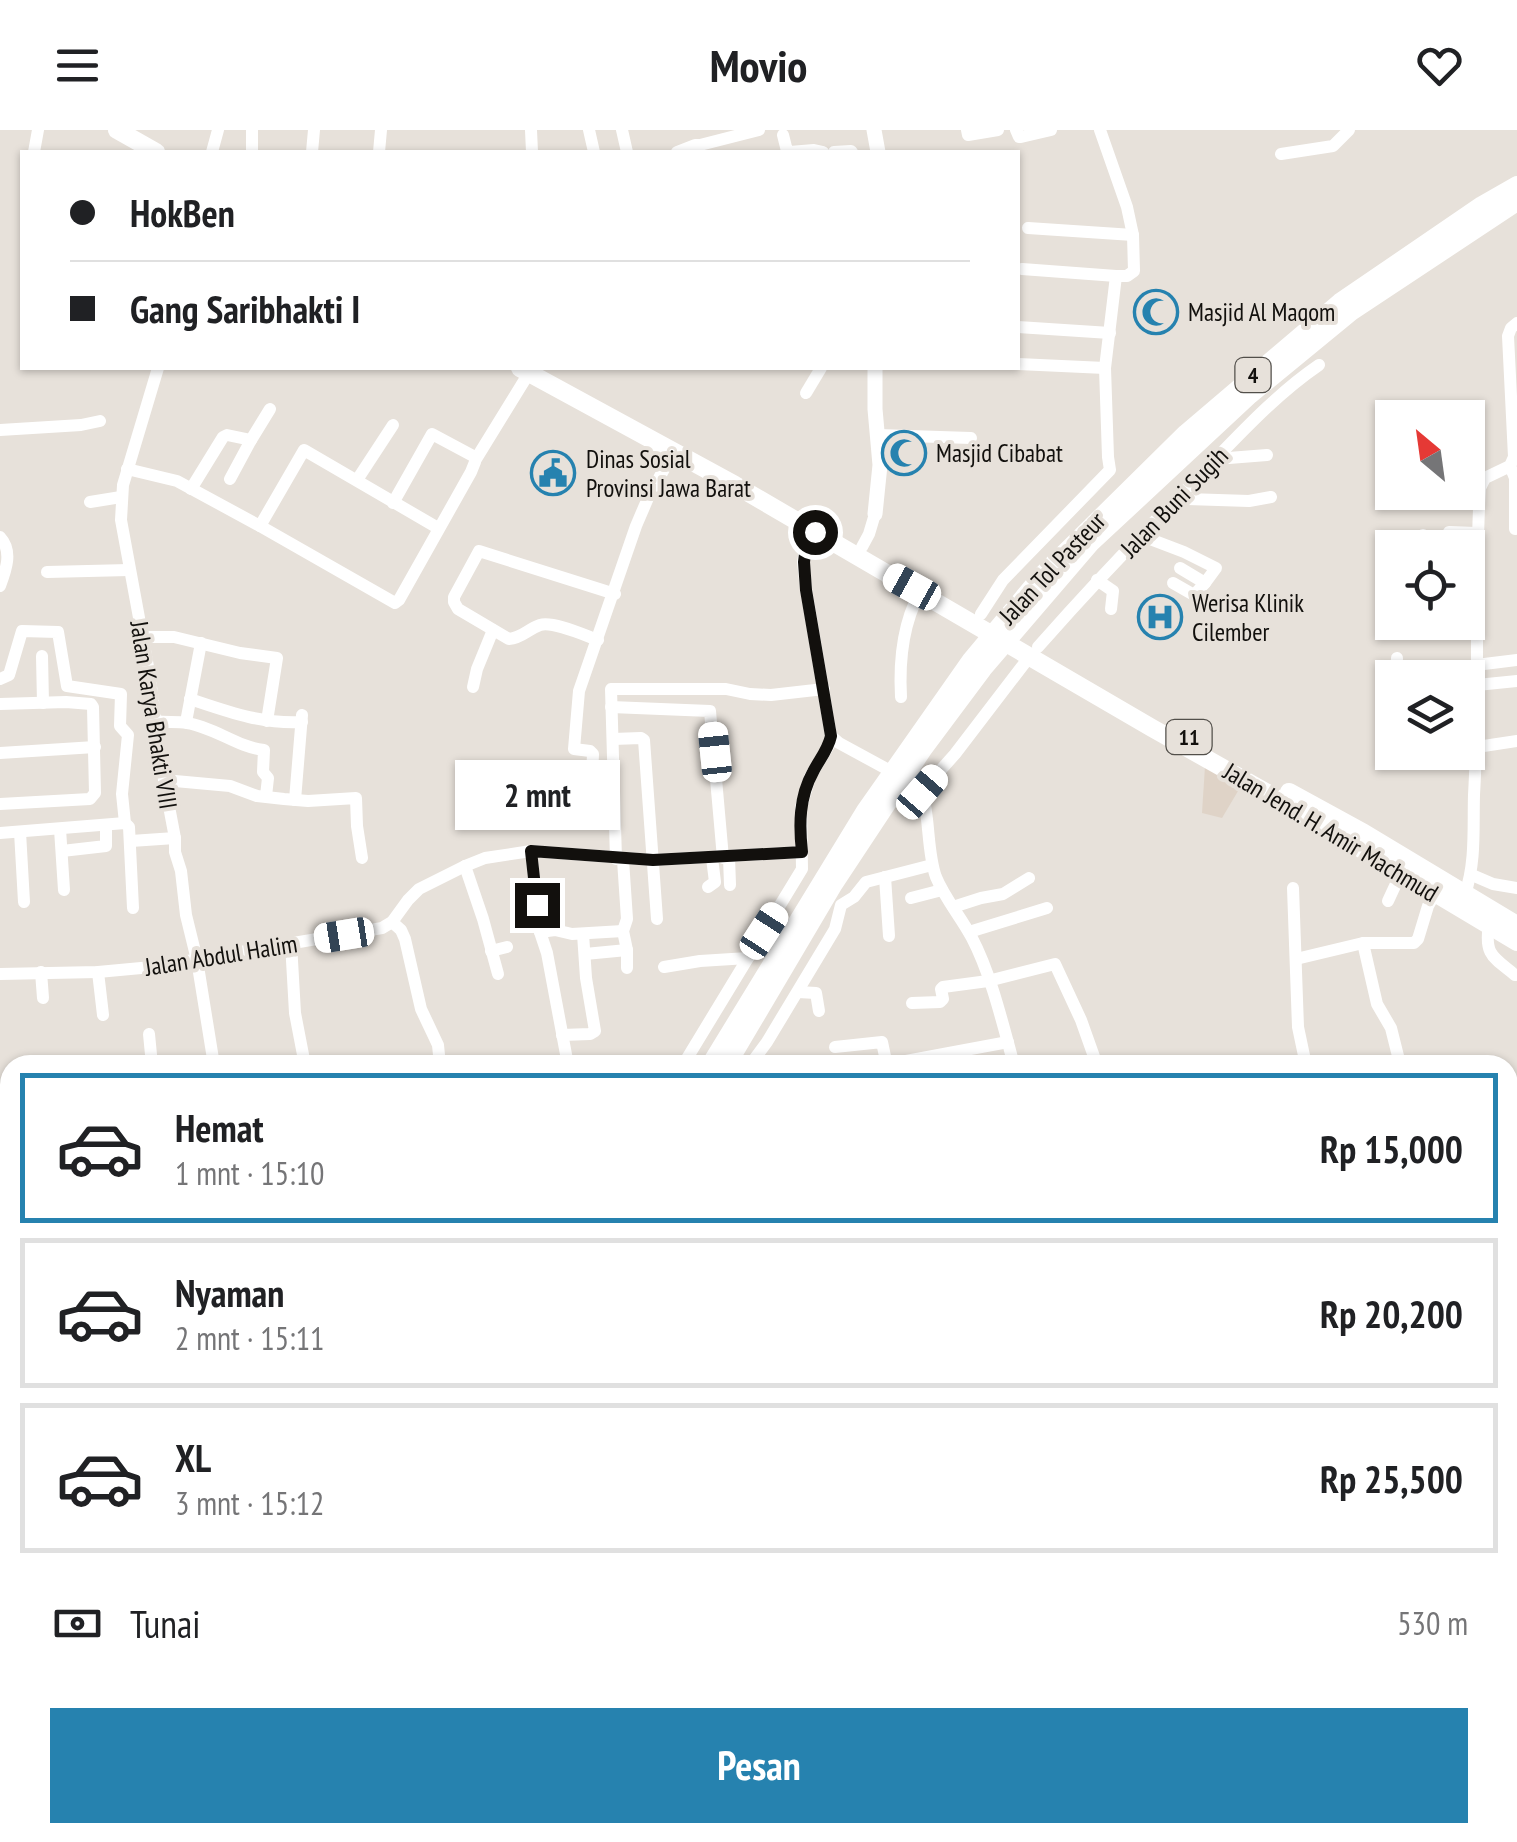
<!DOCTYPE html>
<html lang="id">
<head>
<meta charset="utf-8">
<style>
  body { margin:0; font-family:"PT Sans Narrow",sans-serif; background:#f2f2f2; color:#202124; height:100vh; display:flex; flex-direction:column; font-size:38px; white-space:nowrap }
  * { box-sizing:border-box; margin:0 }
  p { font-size:32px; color:#757577 }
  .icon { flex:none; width:55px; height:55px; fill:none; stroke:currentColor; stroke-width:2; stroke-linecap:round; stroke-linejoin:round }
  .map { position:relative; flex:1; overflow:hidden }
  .sheet { position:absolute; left:0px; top:925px; width:1518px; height:788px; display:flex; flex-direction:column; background:#fff; border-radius:30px 30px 0 0; box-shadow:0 2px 8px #0004 }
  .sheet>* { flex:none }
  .hud { position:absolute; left:20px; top:20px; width:1000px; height:220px; border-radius:0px; box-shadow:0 2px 8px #0004; display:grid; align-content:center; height:220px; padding:0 50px; background:#fff }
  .needle { width:65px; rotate:331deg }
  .buttons { position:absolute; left:1375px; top:270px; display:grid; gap:20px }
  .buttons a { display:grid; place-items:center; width:110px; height:110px; border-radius:0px; background:#fff; box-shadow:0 2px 8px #0004; font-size:50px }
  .end { position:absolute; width:45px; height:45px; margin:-22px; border:12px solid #12100d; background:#fff; box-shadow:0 0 0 5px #fff }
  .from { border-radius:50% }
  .bubble { position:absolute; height:70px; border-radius:0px; background:#fff; box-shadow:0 2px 8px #0004; font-size:32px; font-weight:700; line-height:70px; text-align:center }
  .car { position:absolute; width:30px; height:60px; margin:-30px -15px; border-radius:12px; box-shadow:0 0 8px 2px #0007; background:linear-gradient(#fff 24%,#345 0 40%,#fff 0 76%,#345 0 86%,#fff 0) }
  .hud b { display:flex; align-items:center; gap:35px; height:95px; font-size:38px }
  .hud b+b { border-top:2px solid #e0e0e0 }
  .hud i { width:25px; height:25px; background:#202124 }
  ul { padding:18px 0 0; list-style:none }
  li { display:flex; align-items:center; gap:30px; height:150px; margin:0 20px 15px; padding:0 30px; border:5px solid #e0e0e0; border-radius:0px }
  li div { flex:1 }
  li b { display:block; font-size:38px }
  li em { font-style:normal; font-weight:700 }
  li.on { border-color:#2682af }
  li>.icon { width:90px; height:90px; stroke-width:1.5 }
  .pay { display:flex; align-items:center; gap:25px; height:110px; padding:0 50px; font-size:38px }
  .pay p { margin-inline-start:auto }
  .cta { display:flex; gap:20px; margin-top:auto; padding:20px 50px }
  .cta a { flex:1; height:115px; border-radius:0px; background:#2682af; color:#fff; font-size:40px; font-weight:700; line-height:115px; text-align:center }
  header { display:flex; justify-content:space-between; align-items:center; height:130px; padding:0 50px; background:#fff; font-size:45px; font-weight:700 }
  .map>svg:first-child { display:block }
</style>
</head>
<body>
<header><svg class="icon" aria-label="menu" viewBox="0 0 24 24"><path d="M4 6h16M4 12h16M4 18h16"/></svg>Movio<svg class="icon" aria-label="heart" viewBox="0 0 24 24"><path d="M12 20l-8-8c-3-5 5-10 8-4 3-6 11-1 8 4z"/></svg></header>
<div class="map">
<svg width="1517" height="1712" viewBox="0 0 1517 1712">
  <rect width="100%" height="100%" fill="#e7e1da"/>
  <g fill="#dfd3c7">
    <path d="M1205,636L1241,656L1222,688L1202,683Z"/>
    <path d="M1508,1566L1517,1582V1712H390L394,1702H1508Z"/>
  </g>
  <path fill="#c8a6ae" d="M10,1604V1702L315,1703L312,1712H0V1605Z"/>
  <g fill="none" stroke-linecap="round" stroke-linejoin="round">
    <path stroke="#a2bc95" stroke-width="2.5" d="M1508,1536L1515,1553"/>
    <g stroke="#fff" stroke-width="12">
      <path d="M531,0L532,22"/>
      <path d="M589,0L594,22"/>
      <path d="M622,0L627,22"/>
      <path d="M967,0L968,5L998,0"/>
      <path d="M1016,0L1019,7H1021L1051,0"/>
      <path d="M783,5L787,21L790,22L814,20L823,22"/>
      <path d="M34,22L38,0"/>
      <path d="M212,22L218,0"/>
      <path d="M252,22V0"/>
      <path d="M312,22L314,0"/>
      <path d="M379,22L381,0"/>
      <path d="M677,22L695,15H700L759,0"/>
      <path d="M834,22L851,21L852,22"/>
      <path d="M1281,24L1333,16L1349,0"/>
      <path d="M1028,98L1133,105"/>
      <path d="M1022,139L1116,146H1127L1134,141L1133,105L1127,77L1100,0"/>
      <path d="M1018,197L1110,203"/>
      <path d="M1018,234L1105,238"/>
      <path d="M158,238L123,355L121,390L149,542L164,650L175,708V722L181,741L186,785L197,830L214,935"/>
      <path d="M806,263L821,238"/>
      <path d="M0,300L81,295L100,291"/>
      <path d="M878,305L971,308"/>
      <path d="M476,329L532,238"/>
      <path d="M1216,329L1267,325"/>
      <path d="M1510,336L1515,348V399"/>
      <path d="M127,339L177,351L260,396L395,473L399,470L471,342L475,332V327L432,304L393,373"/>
      <path d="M230,349L251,310"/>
      <path d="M357,350L393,295"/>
      <path d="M191,359L223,307L227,305L251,310L270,279"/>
      <path d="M1179,366L1187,369L1249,371L1271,367"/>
      <path d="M90,372L121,367"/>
      <path d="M260,396L304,320L438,398"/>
      <path d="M1449,402L1477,403"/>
      <path d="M1142,406L1184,422L1216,438L1205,453L1180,438"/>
      <path d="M0,407C13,421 6,440 0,456"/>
      <path d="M862,417L869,404L875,384"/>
      <path d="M1423,418V405"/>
      <path d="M47,442L129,440"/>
      <path d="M1097,450L1113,461L1111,479"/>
      <path d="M1173,453L1194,465L1205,453"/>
      <path d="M981,484L1003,450L1110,340L1108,327L1105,238L1116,146"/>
      <path d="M143,507H174L240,523L277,528L267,591"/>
      <path d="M598,510C584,505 553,491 540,495C528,499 522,508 509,509L458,479L454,472V467L479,421L615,464"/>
      <path d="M1038,517C1091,457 1145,400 1201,344C1238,306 1275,265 1319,235"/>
      <path d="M42,526L43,573"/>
      <path d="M1476,535L1517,530"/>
      <path d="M1396,548L1397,528"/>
      <path d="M0,549L9,545L22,501L58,502L67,556L121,564L120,596L128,605L122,664L125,693L129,697L133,778"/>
      <path d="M1477,555L1517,551"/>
      <path d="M473,557L477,539L493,500"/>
      <path d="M901,567C899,531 903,493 920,462"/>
      <path d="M190,569C229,582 261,594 302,592"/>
      <path d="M0,574L66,572L91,574L93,577L95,663L90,669L0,674"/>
      <path d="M611,577L710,581L723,728"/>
      <path d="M155,591C165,593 177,591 187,593C214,597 237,617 264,620L263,642L268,648L266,666"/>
      <path d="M186,592L201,513"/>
      <path d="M831,606L839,613L885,638"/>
      <path d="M613,609L641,608L644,610L657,789"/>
      <path d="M1477,617L1517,611"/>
      <path d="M0,623L95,617"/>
      <path d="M592,647L593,624L590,621L574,619L579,561L636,396L648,368L674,321"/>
      <path d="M164,650L230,656L257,666L284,669L308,671L356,668L357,696L362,728"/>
      <path d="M909,653L922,661C930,689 927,723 936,747C945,769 961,787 972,808C991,844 1003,895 1014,935"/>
      <path d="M922,661L955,624L1030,526"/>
      <path d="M295,670L302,585"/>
      <path d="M60,699L64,760"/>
      <path d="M20,702L24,772"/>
      <path d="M0,703L125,693"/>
      <path d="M131,711L175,708"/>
      <path d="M62,721L106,716V695"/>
      <path d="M531,721L540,802L547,823L568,935"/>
      <path d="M729,727L730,755"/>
      <path d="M616,729L611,559H726L750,564L771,565L824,559"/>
      <path d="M623,730L627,789L623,801L627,820V838"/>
      <path d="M465,736L483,789L498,844"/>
      <path d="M1472,745L1493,754L1517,758"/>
      <path d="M885,747L889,806"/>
      <path d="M708,757L715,752L712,728"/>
      <path d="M1293,758L1298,897L1306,935"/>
      <path d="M1465,764C1476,732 1473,698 1474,665C1480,563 1474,460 1480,358L1485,348L1510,336L1514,327L1508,206L1511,198L1517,193"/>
      <path d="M911,768L942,760"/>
      <path d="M1388,771L1401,743"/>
      <path d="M953,777L981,768L1003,764L1029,748"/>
      <path d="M392,792L401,800L405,809L421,879L438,915L440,935"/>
      <path d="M1489,794C1484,825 1493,827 1515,845"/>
      <path d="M540,802L555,800L572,804L623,801"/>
      <path d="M969,802L1047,778"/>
      <path d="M291,813L295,883L305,935"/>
      <path d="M1363,813L1377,874L1391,898L1399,930"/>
      <path d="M491,821L507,817"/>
      <path d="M585,824L627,820"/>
      <path d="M1296,829L1363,813H1414L1418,809L1428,776L1435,764"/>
      <path d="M664,837L700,831L748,828"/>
      <path d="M41,842L43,868"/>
      <path d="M98,842L103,885"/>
      <path d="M0,844L98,842L152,837L382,798L392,792L408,770L419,759L465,736L485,728L531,721L653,730L802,722"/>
      <path d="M798,862L816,863L819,881"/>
      <path d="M912,873L940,872L943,869L941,859L943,857L988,851L1055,834L1081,890L1097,935"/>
      <path d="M149,904L152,935"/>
      <path d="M562,905L590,904L595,901L586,848L583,804"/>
      <path d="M835,917L882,912L886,931L890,934L1008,912"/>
      <path d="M683,935L802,739L801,677L810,647L829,615L831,606L806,459L803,432L806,416L815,402"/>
      <path d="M750,935L767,912L835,799L841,775L854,767L866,752L932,735"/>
      <path d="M0,967H10"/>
      <path d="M1508,1042L1517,1040"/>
      <path d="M0,1215L7,1247L0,1249"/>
      <path d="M1508,1230H1517"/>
      <path d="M1508,1275H1517"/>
      <path d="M0,1298H10"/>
      <path d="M1508,1314L1517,1313"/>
      <path d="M0,1345L10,1342"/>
      <path d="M0,1466L4,1467L10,1481"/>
      <path d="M1508,1554L1517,1573"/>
      <path d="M0,1586L10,1585"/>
      <path d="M852,1702L855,1712"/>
      <path d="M1208,1702L1234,1712"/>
    </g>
    <g stroke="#fff" stroke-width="15">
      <path d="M874,0L878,22"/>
      <path d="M875,384L880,335L875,279V238"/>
      <path d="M1508,1670L1517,1660"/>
      <path d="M1467,1712L1476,1702"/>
    </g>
    <g stroke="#fff" stroke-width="18">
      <path d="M117,0L156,22"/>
      <path d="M520,238L735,355L1152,598L1269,664L1517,812"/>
      <path d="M1289,662L1364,703L1517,795"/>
      <path d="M710,935L865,681L971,530L1042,445L1186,303L1340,172L1482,75L1517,55"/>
      <path d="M727,935L834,754L924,618L983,539L1091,413L1250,265L1351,182L1517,72"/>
      <path d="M331,1712L334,1702"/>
      <path d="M345,1712L349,1702"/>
    </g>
    <defs>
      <g id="rail">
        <path d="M1508,1026L1517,1025"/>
        <path d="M0,1339L10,1336"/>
      </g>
    </defs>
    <use href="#rail" stroke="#64615c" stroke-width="6"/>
    <use href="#rail" stroke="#e7e1da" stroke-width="2.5" stroke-dasharray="8" stroke-linecap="butt"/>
  </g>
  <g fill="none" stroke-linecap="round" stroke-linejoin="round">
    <path stroke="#12100d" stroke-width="12" d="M537,775L531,721L653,730L802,722C799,695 799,667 813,642C819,630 828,620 831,606L806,460L804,432L806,416L815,402"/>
  </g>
  <defs>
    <symbol id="mosque-ring" viewBox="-11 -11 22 22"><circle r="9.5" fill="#e7e1da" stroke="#2682af" stroke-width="1.5"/><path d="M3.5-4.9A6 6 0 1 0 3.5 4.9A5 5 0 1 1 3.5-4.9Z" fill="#2682af"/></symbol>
    <symbol id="civic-ring" viewBox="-11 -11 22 22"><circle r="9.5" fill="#e7e1da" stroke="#2682af" stroke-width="1.5"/><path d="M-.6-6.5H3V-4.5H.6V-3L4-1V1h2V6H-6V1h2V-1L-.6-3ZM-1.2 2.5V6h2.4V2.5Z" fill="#2682af"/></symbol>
    <symbol id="hospital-ring" viewBox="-11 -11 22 22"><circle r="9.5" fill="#e7e1da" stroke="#2682af" stroke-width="1.5"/><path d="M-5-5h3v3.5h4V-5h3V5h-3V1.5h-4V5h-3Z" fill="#2682af"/></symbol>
  </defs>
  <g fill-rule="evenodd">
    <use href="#mosque-ring" x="1131" y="157" width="50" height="50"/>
    <use href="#mosque-ring" x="879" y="298" width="50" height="50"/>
    <use href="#civic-ring" x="528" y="318" width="50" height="50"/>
    <use href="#hospital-ring" x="1135" y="462" width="50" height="50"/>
  </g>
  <g text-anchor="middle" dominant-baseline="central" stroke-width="8" stroke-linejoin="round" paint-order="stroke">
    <g fill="#e7e1da" stroke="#524f4a" stroke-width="2.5">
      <rect x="1235.5" y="228" width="35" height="34" rx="8"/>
      <rect x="1166.5" y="590" width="45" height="34" rx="8"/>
    </g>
    <g font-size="22" font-weight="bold" fill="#12100d">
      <text x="1253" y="245">4</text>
      <text x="1189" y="607">11</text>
    </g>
    <g font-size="25" fill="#12100d" stroke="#e7e1da" text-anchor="start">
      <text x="1188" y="182">Masjid Al Maqom</text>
      <text x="936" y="323">Masjid Cibabat</text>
      <text x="586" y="329">Dinas Sosial<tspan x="586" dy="29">Provinsi Jawa Barat</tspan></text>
      <text x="1192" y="473">Werisa Klinik<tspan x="1192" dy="29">Cilember</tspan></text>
    </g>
    <g font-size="25" fill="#12100d" stroke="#e7e1da">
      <text transform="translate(1174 372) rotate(-46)">Jalan Buni Sugih</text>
      <text transform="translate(1052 438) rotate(-47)">Jalan Tol Pasteur</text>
      <text transform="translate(154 585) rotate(81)">Jalan Karya Bhakti VIII</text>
      <text transform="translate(1331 702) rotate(31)">Jalan Jend. H. Amir Machmud</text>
      <text transform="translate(221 825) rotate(-9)">Jalan Abdul Halim</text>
    </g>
  </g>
</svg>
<div class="buttons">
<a><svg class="needle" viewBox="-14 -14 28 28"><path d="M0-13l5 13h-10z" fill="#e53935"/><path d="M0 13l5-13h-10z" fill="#757577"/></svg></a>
<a><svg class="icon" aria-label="locate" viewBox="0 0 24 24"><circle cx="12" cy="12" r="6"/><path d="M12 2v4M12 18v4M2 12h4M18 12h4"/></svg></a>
<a><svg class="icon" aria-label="layers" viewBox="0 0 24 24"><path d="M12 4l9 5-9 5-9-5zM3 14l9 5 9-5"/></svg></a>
</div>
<i class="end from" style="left:815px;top:402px"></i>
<i class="end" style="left:537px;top:775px"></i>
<div class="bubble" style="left:455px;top:630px;width:165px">2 mnt</div>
<i class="car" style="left:912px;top:457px;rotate:299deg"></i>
<i class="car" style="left:715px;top:622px;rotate:354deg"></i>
<i class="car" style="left:922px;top:662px;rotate:41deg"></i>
<i class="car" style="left:764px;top:801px;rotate:33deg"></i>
<i class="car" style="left:344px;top:805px;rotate:261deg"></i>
<div class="hud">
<b><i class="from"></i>HokBen</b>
<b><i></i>Gang Saribhakti I</b>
</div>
<section class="sheet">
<ul>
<li class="on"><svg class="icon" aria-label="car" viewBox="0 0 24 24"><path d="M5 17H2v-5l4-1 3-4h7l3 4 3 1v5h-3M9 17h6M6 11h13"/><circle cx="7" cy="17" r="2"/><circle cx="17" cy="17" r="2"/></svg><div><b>Hemat</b><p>1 mnt · 15:10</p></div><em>Rp 15,000</em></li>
<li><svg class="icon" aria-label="car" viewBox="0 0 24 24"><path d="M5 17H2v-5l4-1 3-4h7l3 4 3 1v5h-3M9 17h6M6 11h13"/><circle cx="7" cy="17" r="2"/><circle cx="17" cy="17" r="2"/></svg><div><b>Nyaman</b><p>2 mnt · 15:11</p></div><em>Rp 20,200</em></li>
<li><svg class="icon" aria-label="car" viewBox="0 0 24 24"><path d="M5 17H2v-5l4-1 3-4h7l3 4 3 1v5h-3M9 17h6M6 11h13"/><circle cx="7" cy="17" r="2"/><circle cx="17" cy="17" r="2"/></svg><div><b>XL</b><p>3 mnt · 15:12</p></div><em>Rp 25,500</em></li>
</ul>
<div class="pay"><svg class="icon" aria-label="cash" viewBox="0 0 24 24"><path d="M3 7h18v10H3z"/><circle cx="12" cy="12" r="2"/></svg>Tunai<p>530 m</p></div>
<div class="cta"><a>Pesan</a></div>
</section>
</div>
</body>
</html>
